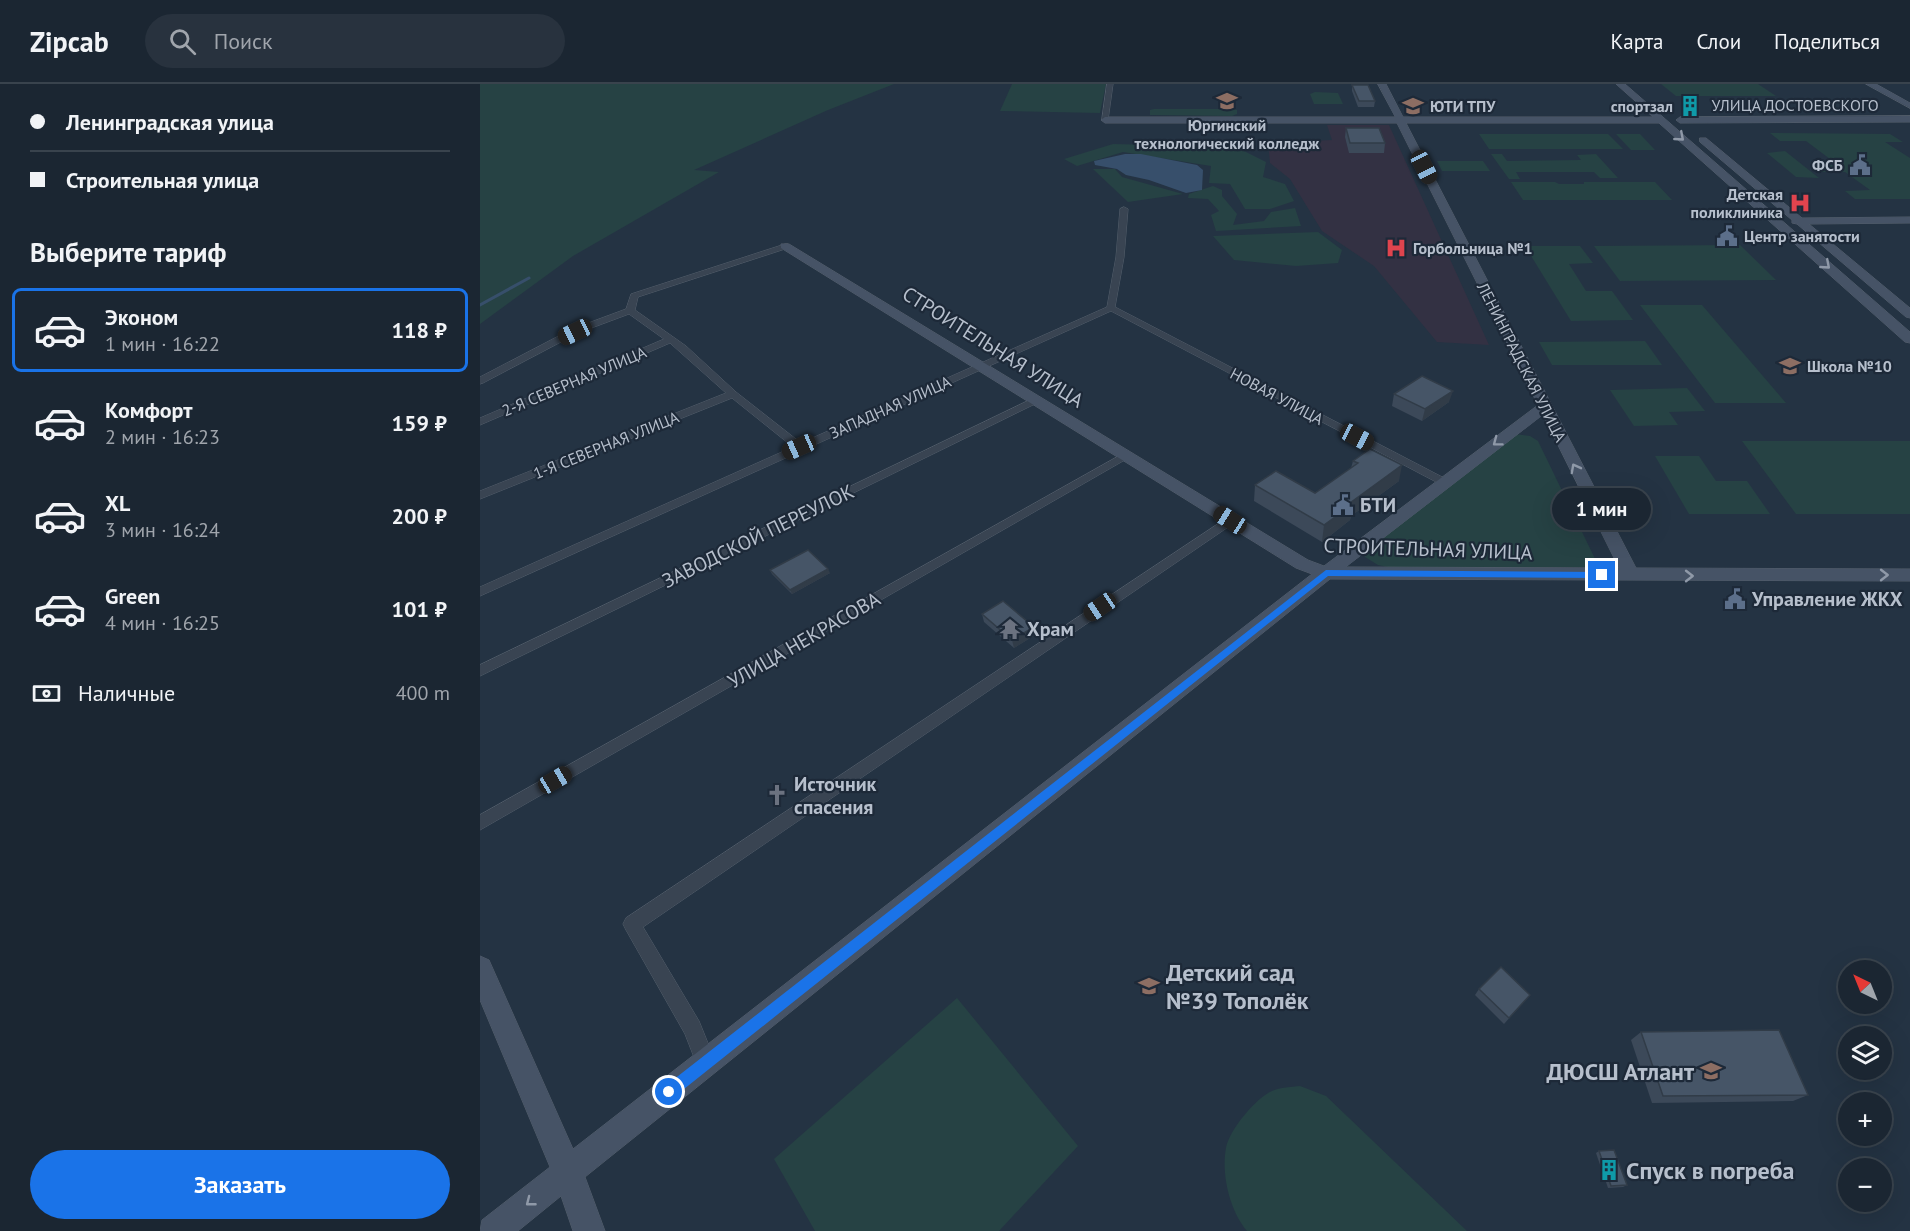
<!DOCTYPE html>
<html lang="ru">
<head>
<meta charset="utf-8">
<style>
  body { margin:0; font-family:"PT Sans",sans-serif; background:#28323e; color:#f1f3f6; height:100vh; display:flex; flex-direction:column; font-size:22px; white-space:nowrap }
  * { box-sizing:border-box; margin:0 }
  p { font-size:20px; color:#a0a5ac }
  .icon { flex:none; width:33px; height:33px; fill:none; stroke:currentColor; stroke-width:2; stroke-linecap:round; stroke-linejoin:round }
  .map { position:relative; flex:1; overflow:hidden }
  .details { display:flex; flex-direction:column; background:#1b2632; width:480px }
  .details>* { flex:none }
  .banner { display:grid; align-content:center; height:132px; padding:0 30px; background:#1b2632 }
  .needle { width:39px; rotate:317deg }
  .tools { position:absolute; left:1358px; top:876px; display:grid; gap:12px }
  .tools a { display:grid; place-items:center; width:54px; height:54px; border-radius:50%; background:#1b2632; box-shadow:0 6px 24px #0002,0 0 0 2px #39434d; font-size:30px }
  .end { position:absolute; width:27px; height:27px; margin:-14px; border:8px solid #1a73e8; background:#fff; box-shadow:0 0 0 3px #fff }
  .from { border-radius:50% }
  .bubble { position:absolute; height:42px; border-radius:21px; background:#1b2632; box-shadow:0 6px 24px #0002,0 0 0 2px #39434d; font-size:20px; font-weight:800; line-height:42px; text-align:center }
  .car { position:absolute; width:18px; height:36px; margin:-18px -9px; border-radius:8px; box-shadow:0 0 4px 2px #0007; background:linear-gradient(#222 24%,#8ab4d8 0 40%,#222 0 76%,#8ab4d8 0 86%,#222 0) }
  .banner b { display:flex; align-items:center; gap:21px; height:57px; font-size:22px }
  .banner b+b { border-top:2px solid #39434d }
  .banner i { width:15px; height:15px; background:#f1f3f6 }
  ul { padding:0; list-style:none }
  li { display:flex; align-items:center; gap:18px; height:84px; margin:0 12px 9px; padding:0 18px; border:3px solid transparent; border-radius:9px }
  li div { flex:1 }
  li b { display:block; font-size:22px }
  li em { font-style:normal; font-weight:800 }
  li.on { border-color:#1a73e8 }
  li>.icon { width:54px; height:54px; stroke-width:1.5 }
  h2 { padding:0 30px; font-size:27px; line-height:72px }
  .pay { display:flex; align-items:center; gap:15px; height:66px; padding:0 30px; font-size:22px }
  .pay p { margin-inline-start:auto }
  .button { display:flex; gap:12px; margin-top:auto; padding:12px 30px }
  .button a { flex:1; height:69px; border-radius:36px; background:#1a73e8; color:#fff; font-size:24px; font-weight:800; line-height:69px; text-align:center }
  header { display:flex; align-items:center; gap:36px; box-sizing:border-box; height:84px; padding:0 30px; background:#1b2632; border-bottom:2px solid #39434d }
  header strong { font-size:28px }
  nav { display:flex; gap:33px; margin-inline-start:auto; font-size:21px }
  .search { width:420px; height:54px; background:#28323e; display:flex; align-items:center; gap:15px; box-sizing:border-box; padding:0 21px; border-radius:33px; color:#a0a5ac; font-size:22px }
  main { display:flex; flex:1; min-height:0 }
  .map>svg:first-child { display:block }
</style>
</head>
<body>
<header>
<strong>Zipcab</strong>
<div class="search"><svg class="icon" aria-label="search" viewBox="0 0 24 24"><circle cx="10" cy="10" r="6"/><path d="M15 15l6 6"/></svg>Поиск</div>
<nav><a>Карта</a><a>Слои</a><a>Поделиться</a></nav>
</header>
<main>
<section class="details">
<div class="banner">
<b><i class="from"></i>Ленинградская улица</b>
<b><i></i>Строительная улица</b>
</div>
<h2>Выберите тариф</h2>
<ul>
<li class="on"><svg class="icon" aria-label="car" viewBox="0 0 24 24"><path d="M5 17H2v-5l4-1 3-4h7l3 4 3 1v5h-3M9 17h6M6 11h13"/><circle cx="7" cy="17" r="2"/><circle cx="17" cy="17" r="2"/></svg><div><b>Эконом</b><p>1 мин · 16:22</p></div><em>118 ₽</em></li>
<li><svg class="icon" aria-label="car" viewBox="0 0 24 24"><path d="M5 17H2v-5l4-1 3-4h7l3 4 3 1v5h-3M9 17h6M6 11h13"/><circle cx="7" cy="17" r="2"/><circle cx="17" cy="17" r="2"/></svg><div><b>Комфорт</b><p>2 мин · 16:23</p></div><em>159 ₽</em></li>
<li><svg class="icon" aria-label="car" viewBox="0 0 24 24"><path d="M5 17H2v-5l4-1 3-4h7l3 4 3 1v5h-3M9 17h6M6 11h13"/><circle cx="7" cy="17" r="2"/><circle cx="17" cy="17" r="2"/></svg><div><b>XL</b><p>3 мин · 16:24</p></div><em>200 ₽</em></li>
<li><svg class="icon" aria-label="car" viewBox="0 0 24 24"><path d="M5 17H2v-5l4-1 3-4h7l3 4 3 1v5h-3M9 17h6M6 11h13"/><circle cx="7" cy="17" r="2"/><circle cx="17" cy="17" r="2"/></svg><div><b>Green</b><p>4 мин · 16:25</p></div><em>101 ₽</em></li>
</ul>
<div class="pay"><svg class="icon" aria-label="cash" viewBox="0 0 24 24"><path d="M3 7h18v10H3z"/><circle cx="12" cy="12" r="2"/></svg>Наличные<p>400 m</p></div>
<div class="button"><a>Заказать</a></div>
</section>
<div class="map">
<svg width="1430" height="1147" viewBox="0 0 1430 1147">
  <rect width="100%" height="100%" fill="#243343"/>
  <path fill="#333143" d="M847,41H909L1009,261L957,258L894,182L842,147L810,95L790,79L788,59L852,56Z"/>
  <g fill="#264244">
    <path d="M0,0H414L348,26L214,86L239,88L93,172L0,240Z"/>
    <path d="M532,0H626L620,29L520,27Z"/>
    <path d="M1181,0H1278L1296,12H1196Z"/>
    <path d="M835,8L858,9L863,20H834L830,10Z"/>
    <path d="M674,25H754L757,26V30L752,32L670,31V26Z"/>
    <path d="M1290,49L1410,50L1423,58H1405L1430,74V115H1375L1365,107L1390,106L1365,88H1340L1332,81H1358L1326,57H1300Z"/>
    <path d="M999,50H1128L1143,65H1009Z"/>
    <path d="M1136,50H1160L1175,66H1151Z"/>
    <path d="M633,60L756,63L786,78L783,93L805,100L814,117L790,125H765L750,100L729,99L731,82L643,68L597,82L584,75Z"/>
    <path d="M1305,67L1339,94L1316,93L1287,69Z"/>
    <path d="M1011,70H1022L1027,77L1101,76L1097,71L1116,70L1138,94H1120L1114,88H1036L1040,95H1029Z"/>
    <path d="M957,77H1003L1010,87H962Z"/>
    <path d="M613,85H635L642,93L703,110L648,118Z"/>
    <path d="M1031,98H1075L1079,100H1104V98H1175L1192,116H1043Z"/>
    <path d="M733,102L742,106V112L757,130L753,141L784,137L791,128L815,124L821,142L736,147L731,131L739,127L728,115L708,114L709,110Z"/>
    <path d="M838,148L862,166L858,179L816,182L754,176L733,152Z"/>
    <path d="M1260,161L1296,196L1140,197L1114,162Z"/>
    <path d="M1045,162H1100L1113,179L1089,180L1106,207H1132L1153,236L1091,237Z"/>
    <path d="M1160,221H1222L1306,319H1235Z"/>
    <path d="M1165,257L1182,281H1072L1059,258Z"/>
    <path d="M1207,304L1225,327L1189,328L1198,341L1154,342L1130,306Z"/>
    <path d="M1035,350L1050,352L1058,357L1119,483L912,484L898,481L885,473L883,466Z"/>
    <path d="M1262,357H1430V430H1316Z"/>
    <path d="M1175,372H1219L1236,397H1267L1290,430H1209Z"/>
    <path d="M477,914L598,1062L519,1147H335L294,1075Z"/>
    <path d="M820,1002L846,1012L987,1147H767C750,1127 741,1091 746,1064C749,1046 776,1014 792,1007C800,1003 812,1003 820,1002Z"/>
  </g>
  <path fill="#374f6b" d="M645,70H661L717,81L723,86L722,106L706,109L669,96L646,91L637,85L615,81L614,77Z"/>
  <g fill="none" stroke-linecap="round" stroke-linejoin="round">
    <path stroke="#374f6b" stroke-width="3" d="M0,221L49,194"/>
    <defs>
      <g id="street">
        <path d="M627,0H633L628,36L625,38L622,36Z"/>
        <path d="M644,123L648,125L644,173L635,223L968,396V400H960L631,227L0,512V503L313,363L252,314L0,415V407L246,309L190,259L0,341V334L184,255L149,230L98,249L3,299L0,300V293L92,245L146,225L151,210L305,160H308V164L158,213L155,226L206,262L256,308L321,359L627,223L636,173L640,125Z"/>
        <path d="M556,313L559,314V318L0,592V581Z"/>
        <path d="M646,368L650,369V373L0,746V731Z"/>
        <path d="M750,432L754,433L756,436L754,439L163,843L219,937L236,979L233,986L226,989L219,986L205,950L146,846L143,840L146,834Z"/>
      </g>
      <g id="secondary">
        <path d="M898,0H906L923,33H1173L1136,0H1145L1430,248V259L1425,258L1179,39H926L1156,484L1430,485V497L850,495L105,1093L125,1147H93L81,1112L38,1147H0L2,1136L70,1083L0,916V872L9,876L93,1065L832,490L816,484L301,164V160H309L828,476L844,482L1058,321L917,39H625L621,36L625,33H915ZM1063,331L1139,484L866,483Z"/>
        <path d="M1386,0H1396L1430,19V24Z"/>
        <path d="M1430,32V38L1200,39L1196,36L1200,33Z"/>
        <path d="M1220,54H1226L1322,134L1430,133V139L1329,140L1430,224V234L1426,233L1317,140L1312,139V136L1220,58Z"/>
      </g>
    </defs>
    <use href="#street" stroke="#545f6c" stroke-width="1"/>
    <use href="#secondary" stroke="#545f6c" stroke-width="1"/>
    <use href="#street" fill="#394452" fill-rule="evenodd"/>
    <use href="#secondary" fill="#465366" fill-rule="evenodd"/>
  </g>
  <g fill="#3c4959">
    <path d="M872,1L895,17L894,23H878L872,7Z"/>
    <path d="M866,44L905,59L904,69H869L865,53Z"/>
    <path d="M914,310L969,318L942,337L912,322Z"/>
    <path d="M873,377L919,397L871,432L870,436L842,458L774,417L775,401L835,409L871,384Z"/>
    <path d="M290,486L350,489L312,510L292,490Z"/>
    <path d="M502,530L555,551L534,564L504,538Z"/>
    <path d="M999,905L1050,911L1024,940L995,911Z"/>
    <path d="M1161,948L1328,1011L1313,1017L1172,1019L1151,956Z"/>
    <path d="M1119,1067L1147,1101L1143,1103L1128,1104L1116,1069Z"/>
  </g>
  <g fill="#313c48">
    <path d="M973,307L969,318L942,337L945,325Z"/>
    <path d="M922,381L919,397L871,432L870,436L842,458L844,441L870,419Z"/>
    <path d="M348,485L350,489L312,510L310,506Z"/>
    <path d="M554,543L555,551L534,564L532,556Z"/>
  </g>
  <g fill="#465567" stroke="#313c48" stroke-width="1.5">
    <path d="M872,1H888L895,17H879Z"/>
    <path d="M866,44H899L905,59H870Z"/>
    <path d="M942,292L973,307L945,325L914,310Z"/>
    <path d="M890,365L922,381L870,419L873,420L844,441L775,401L796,387L835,409L878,379L873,377Z"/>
    <path d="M328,466L348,485L310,506L290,486Z"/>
    <path d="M523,517L554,543L532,556L502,530Z"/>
    <path d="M1021,883L1050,911L1029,934L999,905Z"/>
    <path d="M1299,946L1328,1011L1183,1012L1161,948Z"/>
    <path d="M1134,1066L1147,1101L1131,1102L1119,1067Z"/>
  </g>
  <defs><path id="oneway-chevron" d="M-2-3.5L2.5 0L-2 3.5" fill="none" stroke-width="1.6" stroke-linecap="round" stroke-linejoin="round" transform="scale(1.5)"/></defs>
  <g stroke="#8f99a8">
    <use href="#oneway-chevron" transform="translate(1200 53) rotate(41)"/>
    <use href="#oneway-chevron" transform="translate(1346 181) rotate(41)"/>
    <use href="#oneway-chevron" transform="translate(1017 358) rotate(143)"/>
    <use href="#oneway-chevron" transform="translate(1095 384) rotate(-118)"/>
    <use href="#oneway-chevron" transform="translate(1404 491)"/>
    <use href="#oneway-chevron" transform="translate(1209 492)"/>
    <use href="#oneway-chevron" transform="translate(50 1118) rotate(142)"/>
  </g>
  <path fill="#1a73e8" d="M846,486L1122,488L1126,491L1122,494L848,492L194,1013L189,1015L184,1013L182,1008L184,1003Z"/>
  <defs>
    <symbol id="university-bare" viewBox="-9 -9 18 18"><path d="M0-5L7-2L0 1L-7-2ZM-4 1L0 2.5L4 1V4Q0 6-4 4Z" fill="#8d6e63" stroke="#1d2938" stroke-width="2.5" paint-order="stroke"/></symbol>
    <symbol id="building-bare" viewBox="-9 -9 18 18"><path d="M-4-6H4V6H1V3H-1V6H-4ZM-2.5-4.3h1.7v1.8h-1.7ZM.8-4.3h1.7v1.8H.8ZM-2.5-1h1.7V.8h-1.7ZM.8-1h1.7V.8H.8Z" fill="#0f9aa8" stroke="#1d2938" stroke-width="2.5" paint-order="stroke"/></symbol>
    <symbol id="civic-bare" viewBox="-9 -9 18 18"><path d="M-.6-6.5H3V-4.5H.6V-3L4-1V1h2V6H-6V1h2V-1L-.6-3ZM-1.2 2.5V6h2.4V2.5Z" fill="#5c6f8a" stroke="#1d2938" stroke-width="2.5" paint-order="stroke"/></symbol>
    <symbol id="hospital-bare" viewBox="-9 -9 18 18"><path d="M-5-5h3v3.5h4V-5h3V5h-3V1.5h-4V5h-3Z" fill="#e0444e" stroke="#1d2938" stroke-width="2.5" paint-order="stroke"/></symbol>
    <symbol id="school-bare" viewBox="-9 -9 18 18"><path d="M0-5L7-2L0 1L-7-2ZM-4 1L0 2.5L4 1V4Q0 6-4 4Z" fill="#8d6e63" stroke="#1d2938" stroke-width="2.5" paint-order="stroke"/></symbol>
    <symbol id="temple-bare" viewBox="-9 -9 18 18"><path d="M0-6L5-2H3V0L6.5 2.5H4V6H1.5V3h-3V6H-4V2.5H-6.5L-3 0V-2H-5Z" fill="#6b7280" stroke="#1d2938" stroke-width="2.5" paint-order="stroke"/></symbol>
    <symbol id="church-bare" viewBox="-9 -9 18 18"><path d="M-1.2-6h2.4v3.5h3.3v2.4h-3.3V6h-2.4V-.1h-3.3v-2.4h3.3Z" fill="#6b7280" stroke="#1d2938" stroke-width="2.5" paint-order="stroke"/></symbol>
  </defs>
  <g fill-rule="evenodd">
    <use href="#university-bare" x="732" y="2" width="30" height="30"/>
    <use href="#university-bare" x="918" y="7" width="30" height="30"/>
    <use href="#building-bare" x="1195" y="7" width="30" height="30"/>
    <use href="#civic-bare" x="1365" y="66" width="30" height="30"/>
    <use href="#hospital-bare" x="1305" y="104" width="30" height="30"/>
    <use href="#civic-bare" x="1232" y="137" width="30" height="30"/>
    <use href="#hospital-bare" x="901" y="149" width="30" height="30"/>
    <use href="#school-bare" x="1295" y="267" width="30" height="30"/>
    <use href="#civic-bare" x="848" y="406" width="30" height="30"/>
    <use href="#civic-bare" x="1240" y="500" width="30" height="30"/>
    <use href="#temple-bare" x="515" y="530" width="30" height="30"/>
    <use href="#church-bare" x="282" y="696" width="30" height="30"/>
    <use href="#school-bare" x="654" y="887" width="30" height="30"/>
    <use href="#school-bare" x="1216" y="972" width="30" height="30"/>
    <use href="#building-bare" x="1114" y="1071" width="30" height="30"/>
  </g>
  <g text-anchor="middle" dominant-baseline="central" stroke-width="4.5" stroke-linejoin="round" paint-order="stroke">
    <g font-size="16" fill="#b6bfcc" stroke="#1d2938">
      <text x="1315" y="21">УЛИЦА ДОСТОЕВСКОГО</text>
      <text transform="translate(1042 278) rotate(63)">ЛЕНИНГРАДСКАЯ УЛИЦА</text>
      <text transform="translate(94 297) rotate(-23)">2-Я СЕВЕРНАЯ УЛИЦА</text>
      <text transform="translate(797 312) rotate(28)">НОВАЯ УЛИЦА</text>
      <text transform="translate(410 323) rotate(-24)">ЗАПАДНАЯ УЛИЦА</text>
      <text transform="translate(126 361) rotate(-22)">1-Я СЕВЕРНАЯ УЛИЦА</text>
    </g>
    <g font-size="16" font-weight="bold" fill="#b6bfcc" stroke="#1d2938" text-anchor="start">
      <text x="950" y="22">ЮТИ ТПУ</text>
      <text x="1193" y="22" text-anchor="end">спортзал</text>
      <text x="747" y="41" text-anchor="middle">Юргинский<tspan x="747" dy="18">технологический колледж</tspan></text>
      <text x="1363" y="81" text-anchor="end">ФСБ</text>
      <text x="1303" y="110" text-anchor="end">Детская<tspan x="1303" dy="18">поликлиника</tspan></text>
      <text x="1264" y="152">Центр занятости</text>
      <text x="933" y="164">Горбольница №1</text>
      <text x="1327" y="282">Школа №10</text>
    </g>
    <g font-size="20" fill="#b6bfcc" stroke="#1d2938">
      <text transform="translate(513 263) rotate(32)">СТРОИТЕЛЬНАЯ УЛИЦА</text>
      <text transform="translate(278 452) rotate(-26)">ЗАВОДСКОЙ ПЕРЕУЛОК</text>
      <text transform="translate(948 465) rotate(2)">СТРОИТЕЛЬНАЯ УЛИЦА</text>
      <text transform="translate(324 556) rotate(-30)">УЛИЦА НЕКРАСОВА</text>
    </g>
    <g font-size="20" font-weight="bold" fill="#b6bfcc" stroke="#1d2938" text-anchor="start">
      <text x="880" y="421">БТИ</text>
      <text x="1272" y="515">Управление ЖКХ</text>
      <text x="547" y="545">Храм</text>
      <text x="314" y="700">Источник<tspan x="314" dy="23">спасения</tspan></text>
    </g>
    <g font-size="24" font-weight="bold" fill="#b6bfcc" stroke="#1d2938" text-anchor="start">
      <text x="686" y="888">Детский сад<tspan x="686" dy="28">№39 Тополёк</tspan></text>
      <text x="1214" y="987" text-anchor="end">ДЮСШ Атлант</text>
      <text x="1146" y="1086">Спуск в погреба</text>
    </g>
  </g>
</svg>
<div class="tools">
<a><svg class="needle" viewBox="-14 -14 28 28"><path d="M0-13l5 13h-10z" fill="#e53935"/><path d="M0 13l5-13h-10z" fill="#a0a5ac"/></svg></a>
<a><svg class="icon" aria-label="layers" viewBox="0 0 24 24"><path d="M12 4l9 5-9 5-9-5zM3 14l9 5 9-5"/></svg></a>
<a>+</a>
<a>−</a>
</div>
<i class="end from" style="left:189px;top:1008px"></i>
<i class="end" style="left:1122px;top:491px"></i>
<div class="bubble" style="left:1072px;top:404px;width:99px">1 мин</div>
<i class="car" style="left:944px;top:83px;rotate:153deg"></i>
<i class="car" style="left:95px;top:248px;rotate:245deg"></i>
<i class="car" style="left:877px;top:353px;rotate:118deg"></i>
<i class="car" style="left:319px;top:363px;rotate:246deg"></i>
<i class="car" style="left:750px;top:436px;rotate:302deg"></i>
<i class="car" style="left:620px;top:523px;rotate:236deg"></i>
<i class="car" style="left:75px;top:696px;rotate:60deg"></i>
</div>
</main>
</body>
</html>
